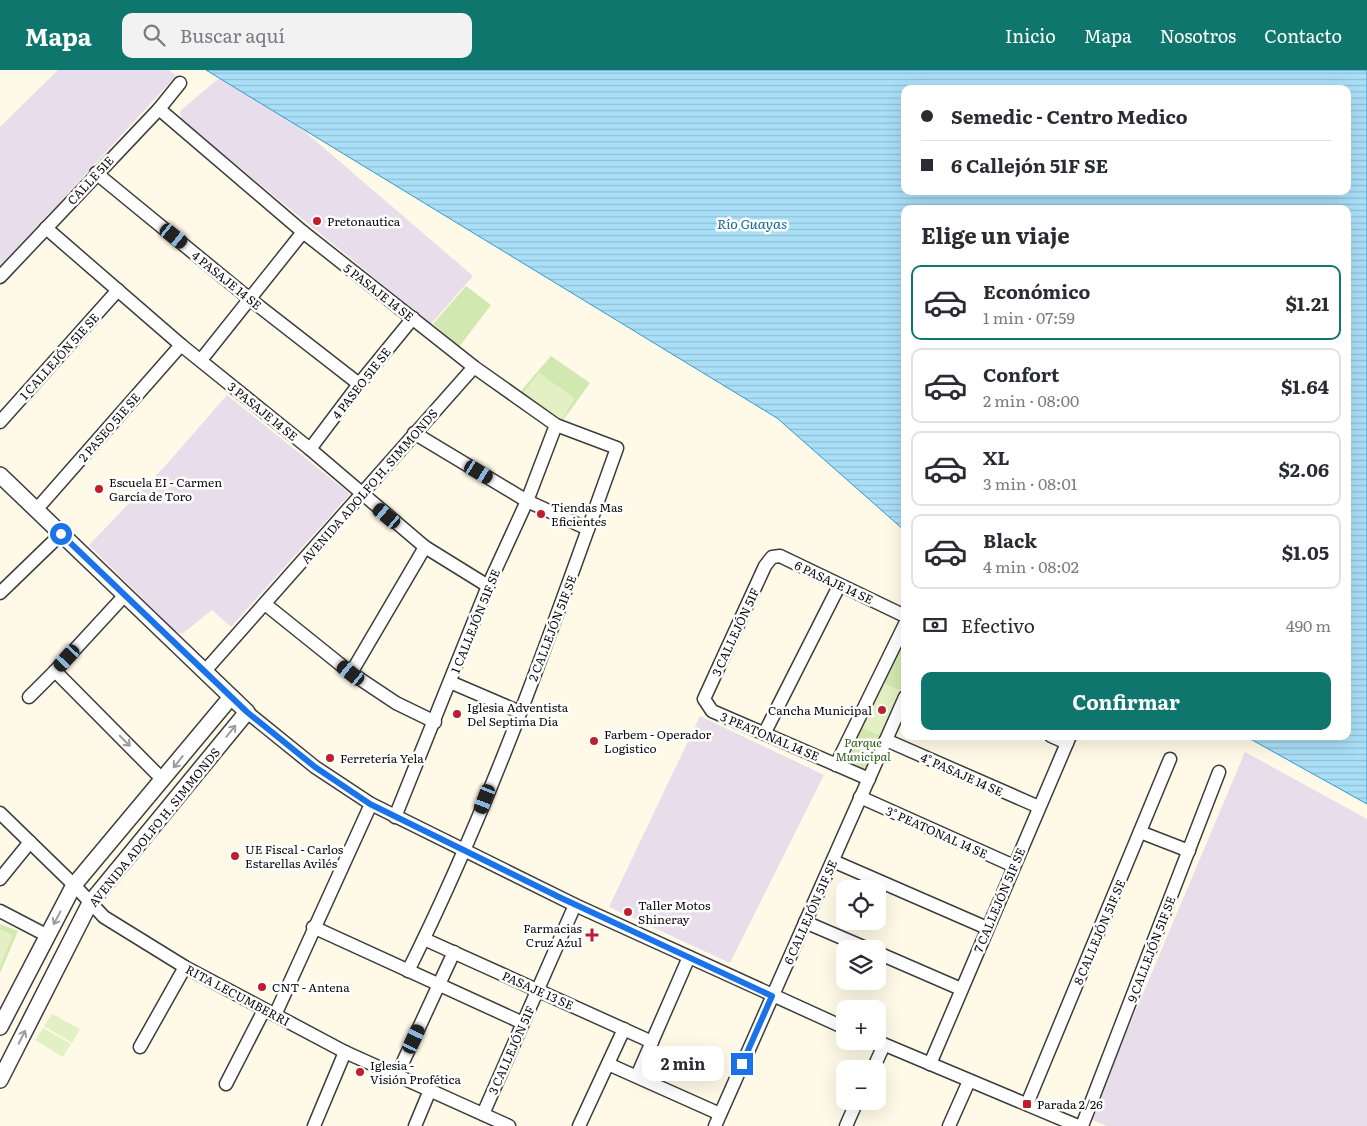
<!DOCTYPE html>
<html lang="es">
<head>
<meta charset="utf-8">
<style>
  body { margin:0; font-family:Literata,serif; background:#f2f2f3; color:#2b2b33; height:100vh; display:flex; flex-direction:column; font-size:19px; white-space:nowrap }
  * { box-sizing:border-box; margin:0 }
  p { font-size:16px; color:#7c7c81 }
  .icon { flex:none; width:28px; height:28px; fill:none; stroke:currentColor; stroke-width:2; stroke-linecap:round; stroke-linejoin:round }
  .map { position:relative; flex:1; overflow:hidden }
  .details { position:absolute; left:901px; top:135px; width:450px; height:535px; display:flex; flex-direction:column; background:#fff; border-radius:10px; box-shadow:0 5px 20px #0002 }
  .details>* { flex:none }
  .top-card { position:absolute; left:901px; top:15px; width:450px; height:110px; border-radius:10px; box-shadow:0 5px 20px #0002; display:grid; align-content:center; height:110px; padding:0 20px; background:#fff }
  .fabs { position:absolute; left:836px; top:810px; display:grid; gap:10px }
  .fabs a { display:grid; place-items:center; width:50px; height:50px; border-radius:10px; background:#fff; box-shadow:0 5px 20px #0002; font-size:25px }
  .end { position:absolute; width:22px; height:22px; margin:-11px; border:6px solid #1a73e8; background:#fff; box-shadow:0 0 0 2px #fff }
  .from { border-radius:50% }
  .bubble { position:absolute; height:35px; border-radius:10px; background:#fff; box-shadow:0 5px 20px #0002; font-size:16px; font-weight:700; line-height:35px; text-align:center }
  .car { position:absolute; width:15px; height:30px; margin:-15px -8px; border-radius:6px; box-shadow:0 0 4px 1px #0007; background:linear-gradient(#222 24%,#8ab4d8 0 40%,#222 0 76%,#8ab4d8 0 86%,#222 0) }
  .top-card b { display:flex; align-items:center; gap:18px; height:48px; font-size:19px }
  .top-card b+b { border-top:1px solid #e1e1e2 }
  .top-card i { width:12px; height:12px; background:#2b2b33 }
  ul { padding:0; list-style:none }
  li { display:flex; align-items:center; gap:15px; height:75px; margin:0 10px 8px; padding:0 10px; border:2px solid #e1e1e2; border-radius:10px }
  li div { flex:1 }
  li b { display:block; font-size:19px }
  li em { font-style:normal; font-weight:700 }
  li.selected { border-color:#0f766e }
  li>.icon { width:45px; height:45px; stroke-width:1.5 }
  h2 { padding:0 20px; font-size:22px; line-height:60px }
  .pay { display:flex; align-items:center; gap:12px; height:55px; padding:0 20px; font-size:19px }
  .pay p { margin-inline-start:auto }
  .cta { display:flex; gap:10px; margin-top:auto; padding:10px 20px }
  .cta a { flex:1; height:58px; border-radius:10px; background:#0f766e; color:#fff; font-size:20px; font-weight:700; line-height:58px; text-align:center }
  header { display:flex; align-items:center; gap:30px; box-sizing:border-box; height:70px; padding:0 25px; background:#0f766e; color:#fff }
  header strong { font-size:24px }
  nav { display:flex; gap:28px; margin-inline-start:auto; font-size:18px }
  .search { width:350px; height:45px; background:#f2f2f3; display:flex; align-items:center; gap:12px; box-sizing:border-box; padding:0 18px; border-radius:10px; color:#7c7c81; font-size:19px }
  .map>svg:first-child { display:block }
</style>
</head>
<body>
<header>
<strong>Mapa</strong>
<div class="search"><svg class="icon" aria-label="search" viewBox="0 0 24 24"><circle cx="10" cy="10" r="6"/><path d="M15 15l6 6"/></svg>Buscar aquí</div>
<nav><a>Inicio</a><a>Mapa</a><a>Nosotros</a><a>Contacto</a></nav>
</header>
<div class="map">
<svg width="1367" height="1056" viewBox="0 0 1367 1056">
  <defs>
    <pattern id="water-rules" width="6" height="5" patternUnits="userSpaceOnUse" patternTransform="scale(1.25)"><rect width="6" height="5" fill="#aadff8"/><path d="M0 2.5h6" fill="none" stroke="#91bed3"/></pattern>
  </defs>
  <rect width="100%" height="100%" fill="#fff9e7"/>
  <g fill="#e8ddea">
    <path d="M58,0H169L176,6L0,197V57Z"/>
    <path d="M229,0H233L473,206L431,254L181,50L180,41Z"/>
    <path d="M227,325L350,424L231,557L212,540L182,564L175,561L89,475L166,395Z"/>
    <path d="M700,646L824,705L730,893L609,837Z"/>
    <path d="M1245,682L1367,749V1056H1107L1090,1049Z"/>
  </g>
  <g fill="#d1e9b0">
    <path d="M466,216L491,235L459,277L433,254Z"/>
    <path d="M551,286L590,313L561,353L519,323Z"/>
    <path d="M905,562V622L869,702L841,691Z"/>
    <path d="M0,854L18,861L0,903Z"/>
  </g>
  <g fill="#e3f0c3">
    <path d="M539,303L575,328L561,351L523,323Z"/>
    <path d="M881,612L904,622L883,666L861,658Z"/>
    <path d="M0,859L13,865L0,896Z"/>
    <path d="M52,944L80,959L72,973L44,956Z"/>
    <path d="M43,958L71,974L63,987L35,970Z"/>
  </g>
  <path fill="url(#water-rules)" stroke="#2f99d1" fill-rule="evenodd" d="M206,0H1367V734L1245,666H1348V139H905V461L777,348ZM905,19H1348V121H905Z"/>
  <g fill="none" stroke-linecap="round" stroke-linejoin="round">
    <defs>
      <g id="minor">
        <path d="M159,39L303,162L474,297L556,355L617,378C554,554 492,733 408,901"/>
        <path d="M96,103L251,230L359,314"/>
        <path d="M46,158L181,275L310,379L425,477L488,516"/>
        <path d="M0,207L159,39L180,13"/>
        <path d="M201,290L303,162"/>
        <path d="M0,352L118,220"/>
        <path d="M414,363L527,431L588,459"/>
        <path d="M310,379L359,314L413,248"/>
        <path d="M36,440L181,275"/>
        <path d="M0,523L61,464"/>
        <path d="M265,534L351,603L396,633L435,652"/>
        <path d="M55,601L163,710"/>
        <path d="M204,602L474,297"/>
        <path d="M351,603L425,477"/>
        <path d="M450,612L520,642"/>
        <path d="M29,627L55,601L125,525"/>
        <path d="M247,642L315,697L371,734L575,835L845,958"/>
        <path d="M765,662L839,516"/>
        <path d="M1051,666L1067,673"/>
        <path d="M886,670L1039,737"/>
        <path d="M836,695L905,554"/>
        <path d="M869,709L712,641L704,629L765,496L772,487L780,486L905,546"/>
        <path d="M860,727L1014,796"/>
        <path d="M0,743L74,815L104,847L185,897L345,982L509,1056"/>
        <path d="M395,747L488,516L527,431L556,355"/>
        <path d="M1140,762L1189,781"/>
        <path d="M833,791L987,858"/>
        <path d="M0,809L30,772"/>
        <path d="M0,841L48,866"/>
        <path d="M805,852L868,879"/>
        <path d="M313,857L523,953"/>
        <path d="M424,869L652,972"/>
        <path d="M878,883L961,919"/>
        <path d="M275,945L371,734"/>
        <path d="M876,971L1078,1056"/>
        <path d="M140,977L185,897"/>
        <path d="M608,994L720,1044"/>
        <path d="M930,994L1070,666"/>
        <path d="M873,999L884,975"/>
        <path d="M397,1005L454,882"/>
        <path d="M637,1006L689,887"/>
        <path d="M226,1014L264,940"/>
        <path d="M1027,1034L1170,689"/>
        <path d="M483,1044L575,835"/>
        <path d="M314,1056L345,982"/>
        <path d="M415,1056L430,1020"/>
        <path d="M579,1056L624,959"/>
        <path d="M715,1056L905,627"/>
        <path d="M846,1056L857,1031"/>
        <path d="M949,1056L969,1011"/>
        <path d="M1082,1056L1219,702"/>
      </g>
      <g id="tertiary">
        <path d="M0,405L247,642L90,833L0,1010"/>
        <path d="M0,957L74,815L231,627"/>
      </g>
    </defs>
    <use href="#minor" stroke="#3d3d3d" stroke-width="15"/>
    <use href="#tertiary" stroke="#3d3d3d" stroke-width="18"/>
    <use href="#minor" stroke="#fff" stroke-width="12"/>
    <use href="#tertiary" stroke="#fff" stroke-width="15"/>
  </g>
  <defs><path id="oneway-shaft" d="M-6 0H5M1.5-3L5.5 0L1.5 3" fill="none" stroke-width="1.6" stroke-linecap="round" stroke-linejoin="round" transform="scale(1.25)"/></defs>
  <g stroke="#9d9d9d">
    <use href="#oneway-shaft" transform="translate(231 661) rotate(-51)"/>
    <use href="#oneway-shaft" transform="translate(125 671) rotate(45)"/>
    <use href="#oneway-shaft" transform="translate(178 692) rotate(129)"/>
    <use href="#oneway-shaft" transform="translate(57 848) rotate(118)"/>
    <use href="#oneway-shaft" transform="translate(22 967) rotate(-63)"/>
  </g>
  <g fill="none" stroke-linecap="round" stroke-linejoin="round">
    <path stroke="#1a73e8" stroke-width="6" d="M61,464L247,642L315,697L370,734L559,827L772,926L742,994"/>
  </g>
  <g fill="#bd1f2f" stroke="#fff" stroke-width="2">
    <circle cx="317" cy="151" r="5"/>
    <circle cx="99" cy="419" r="5"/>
    <circle cx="541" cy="444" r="5"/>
    <circle cx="882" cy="640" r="5"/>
    <circle cx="457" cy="644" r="5"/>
    <circle cx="594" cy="671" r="5"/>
    <circle cx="330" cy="688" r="5"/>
    <circle cx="235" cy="786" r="5"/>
    <circle cx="628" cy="842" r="5"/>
    <path d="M589.5 857.5h5v5h5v5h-5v5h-5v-5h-5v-5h5z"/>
    <circle cx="262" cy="917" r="5"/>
    <circle cx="360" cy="1002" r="5"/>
    <rect x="1022" y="1029" width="10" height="10" rx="2.5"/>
  </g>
  <g text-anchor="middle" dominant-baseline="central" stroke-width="5" stroke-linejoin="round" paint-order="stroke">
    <g font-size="12" fill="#0a0a0a" stroke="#fff">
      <text transform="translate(90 110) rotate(-47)">CALLE 51E</text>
      <text transform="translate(227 210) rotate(39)">4 PASAJE 14 SE</text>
      <text transform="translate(379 222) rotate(38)">5 PASAJE 14 SE</text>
      <text transform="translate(59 286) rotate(-48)">1 CALLEJÓN 51E SE</text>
      <text transform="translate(361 313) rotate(-52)">4 PASEO 51E SE</text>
      <text transform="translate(263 341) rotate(39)">3 PASAJE 14 SE</text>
      <text transform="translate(109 357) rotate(-49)">2 PASEO 51E SE</text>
      <text transform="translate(369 416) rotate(-49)">AVENIDA ADOLFO H. SIMMONDS</text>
      <text transform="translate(834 512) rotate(25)">6 PASAJE 14 SE</text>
      <text transform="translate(475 551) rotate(-68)">1 CALLEJÓN 51F SE</text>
      <text transform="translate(552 558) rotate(-69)">2 CALLEJÓN 51F SE</text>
      <text transform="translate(735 562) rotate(-65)">3 CALLEJÓN 51F</text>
      <text transform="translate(770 666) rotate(23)">3 PEATONAL 14 SE</text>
      <text transform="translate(962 704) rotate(24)">4° PASAJE 14 SE</text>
      <text transform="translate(154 757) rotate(-51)">AVENIDA ADOLFO H. SIMMONDS</text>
      <text transform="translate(937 762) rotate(24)">3° PEATONAL 14 SE</text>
      <text transform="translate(999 830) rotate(-67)">7 CALLEJÓN 51F SE</text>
      <text transform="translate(810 842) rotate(-66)">6 CALLEJÓN 51F SE</text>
      <text transform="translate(1099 862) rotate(-67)">8 CALLEJÓN 51F SE</text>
      <text transform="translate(1151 879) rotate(-69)">9 CALLEJÓN 51F SE</text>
      <text transform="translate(538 920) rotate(24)">PASAJE 13 SE</text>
      <text transform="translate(238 925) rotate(28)">RITA LECUMBERRI</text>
      <text transform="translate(511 980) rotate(-66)">3 CALLEJÓN 51F</text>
    </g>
    <g font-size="12" fill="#0a0a0a" stroke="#fff" text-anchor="start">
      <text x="327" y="151">Pretonautica</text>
      <text x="109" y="412">Escuela EI - Carmen<tspan x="109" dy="14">García de Toro</tspan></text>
      <text x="551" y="437">Tiendas Mas<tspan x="551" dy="14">Eficientes</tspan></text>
      <text x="467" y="637">Iglesia Adventista<tspan x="467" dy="14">Del Septima Dia</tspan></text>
      <text x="872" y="640" text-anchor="end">Cancha Municipal</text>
      <text x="604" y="664">Farbem - Operador<tspan x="604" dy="14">Logistico</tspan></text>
      <text x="340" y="688">Ferretería Yela</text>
      <text x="245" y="779">UE Fiscal - Carlos<tspan x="245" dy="14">Estarellas Avilés</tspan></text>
      <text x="638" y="835">Taller Motos<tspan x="638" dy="14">Shineray</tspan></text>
      <text x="582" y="858" text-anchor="end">Farmacias<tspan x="582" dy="14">Cruz Azul</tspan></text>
      <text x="272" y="917">CNT - Antena</text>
      <text x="370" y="995">Iglesia -<tspan x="370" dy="14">Visión Profética</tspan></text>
      <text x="1037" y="1034">Parada 2/26</text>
    </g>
    <g font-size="12" font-style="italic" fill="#2c621a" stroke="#fff">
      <text x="863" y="672">Parque<tspan x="863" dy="14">Municipal</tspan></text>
    </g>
    <g font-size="14" font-style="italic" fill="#11689e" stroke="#fff">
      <text x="752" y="153">Río Guayas</text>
    </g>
  </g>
</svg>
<div class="fabs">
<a><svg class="icon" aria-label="locate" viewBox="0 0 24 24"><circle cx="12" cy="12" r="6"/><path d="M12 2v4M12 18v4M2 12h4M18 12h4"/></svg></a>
<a><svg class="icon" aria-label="layers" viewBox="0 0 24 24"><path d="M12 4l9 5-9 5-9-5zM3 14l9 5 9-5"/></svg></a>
<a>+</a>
<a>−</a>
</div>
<i class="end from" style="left:61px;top:464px"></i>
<i class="end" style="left:742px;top:994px"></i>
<div class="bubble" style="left:642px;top:976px;width:82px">2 min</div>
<i class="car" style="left:174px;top:166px;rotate:129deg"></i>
<i class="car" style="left:479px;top:402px;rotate:121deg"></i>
<i class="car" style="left:387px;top:446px;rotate:310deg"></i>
<i class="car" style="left:67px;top:588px;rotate:222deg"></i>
<i class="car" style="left:351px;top:603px;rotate:309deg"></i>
<i class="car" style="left:485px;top:729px;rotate:201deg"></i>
<i class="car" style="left:414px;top:969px;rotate:25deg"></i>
<div class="top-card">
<b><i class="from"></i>Semedic - Centro Medico</b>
<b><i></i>6 Callejón 51F SE</b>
</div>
<section class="details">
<h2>Elige un viaje</h2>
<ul>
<li class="selected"><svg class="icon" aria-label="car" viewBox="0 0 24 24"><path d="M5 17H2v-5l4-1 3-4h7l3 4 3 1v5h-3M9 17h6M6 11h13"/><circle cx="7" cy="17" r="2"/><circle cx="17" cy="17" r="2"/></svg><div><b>Económico</b><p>1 min · 07:59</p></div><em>$1.21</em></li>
<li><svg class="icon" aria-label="car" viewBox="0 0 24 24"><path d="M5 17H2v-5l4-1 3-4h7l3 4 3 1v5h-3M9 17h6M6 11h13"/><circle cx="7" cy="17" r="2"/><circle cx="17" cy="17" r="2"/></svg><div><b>Confort</b><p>2 min · 08:00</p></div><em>$1.64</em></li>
<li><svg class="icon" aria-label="car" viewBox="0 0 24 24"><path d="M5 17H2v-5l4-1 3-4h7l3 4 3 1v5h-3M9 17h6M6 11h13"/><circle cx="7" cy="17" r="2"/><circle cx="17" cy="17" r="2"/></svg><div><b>XL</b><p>3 min · 08:01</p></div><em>$2.06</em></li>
<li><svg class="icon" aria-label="car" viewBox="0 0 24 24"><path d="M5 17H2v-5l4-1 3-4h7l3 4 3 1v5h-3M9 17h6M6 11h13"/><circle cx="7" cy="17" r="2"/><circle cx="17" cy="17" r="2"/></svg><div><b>Black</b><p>4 min · 08:02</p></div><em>$1.05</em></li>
</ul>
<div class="pay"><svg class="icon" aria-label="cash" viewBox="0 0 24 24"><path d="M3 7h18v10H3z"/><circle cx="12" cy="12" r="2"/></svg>Efectivo<p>490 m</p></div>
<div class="cta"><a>Confirmar</a></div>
</section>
</div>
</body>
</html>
